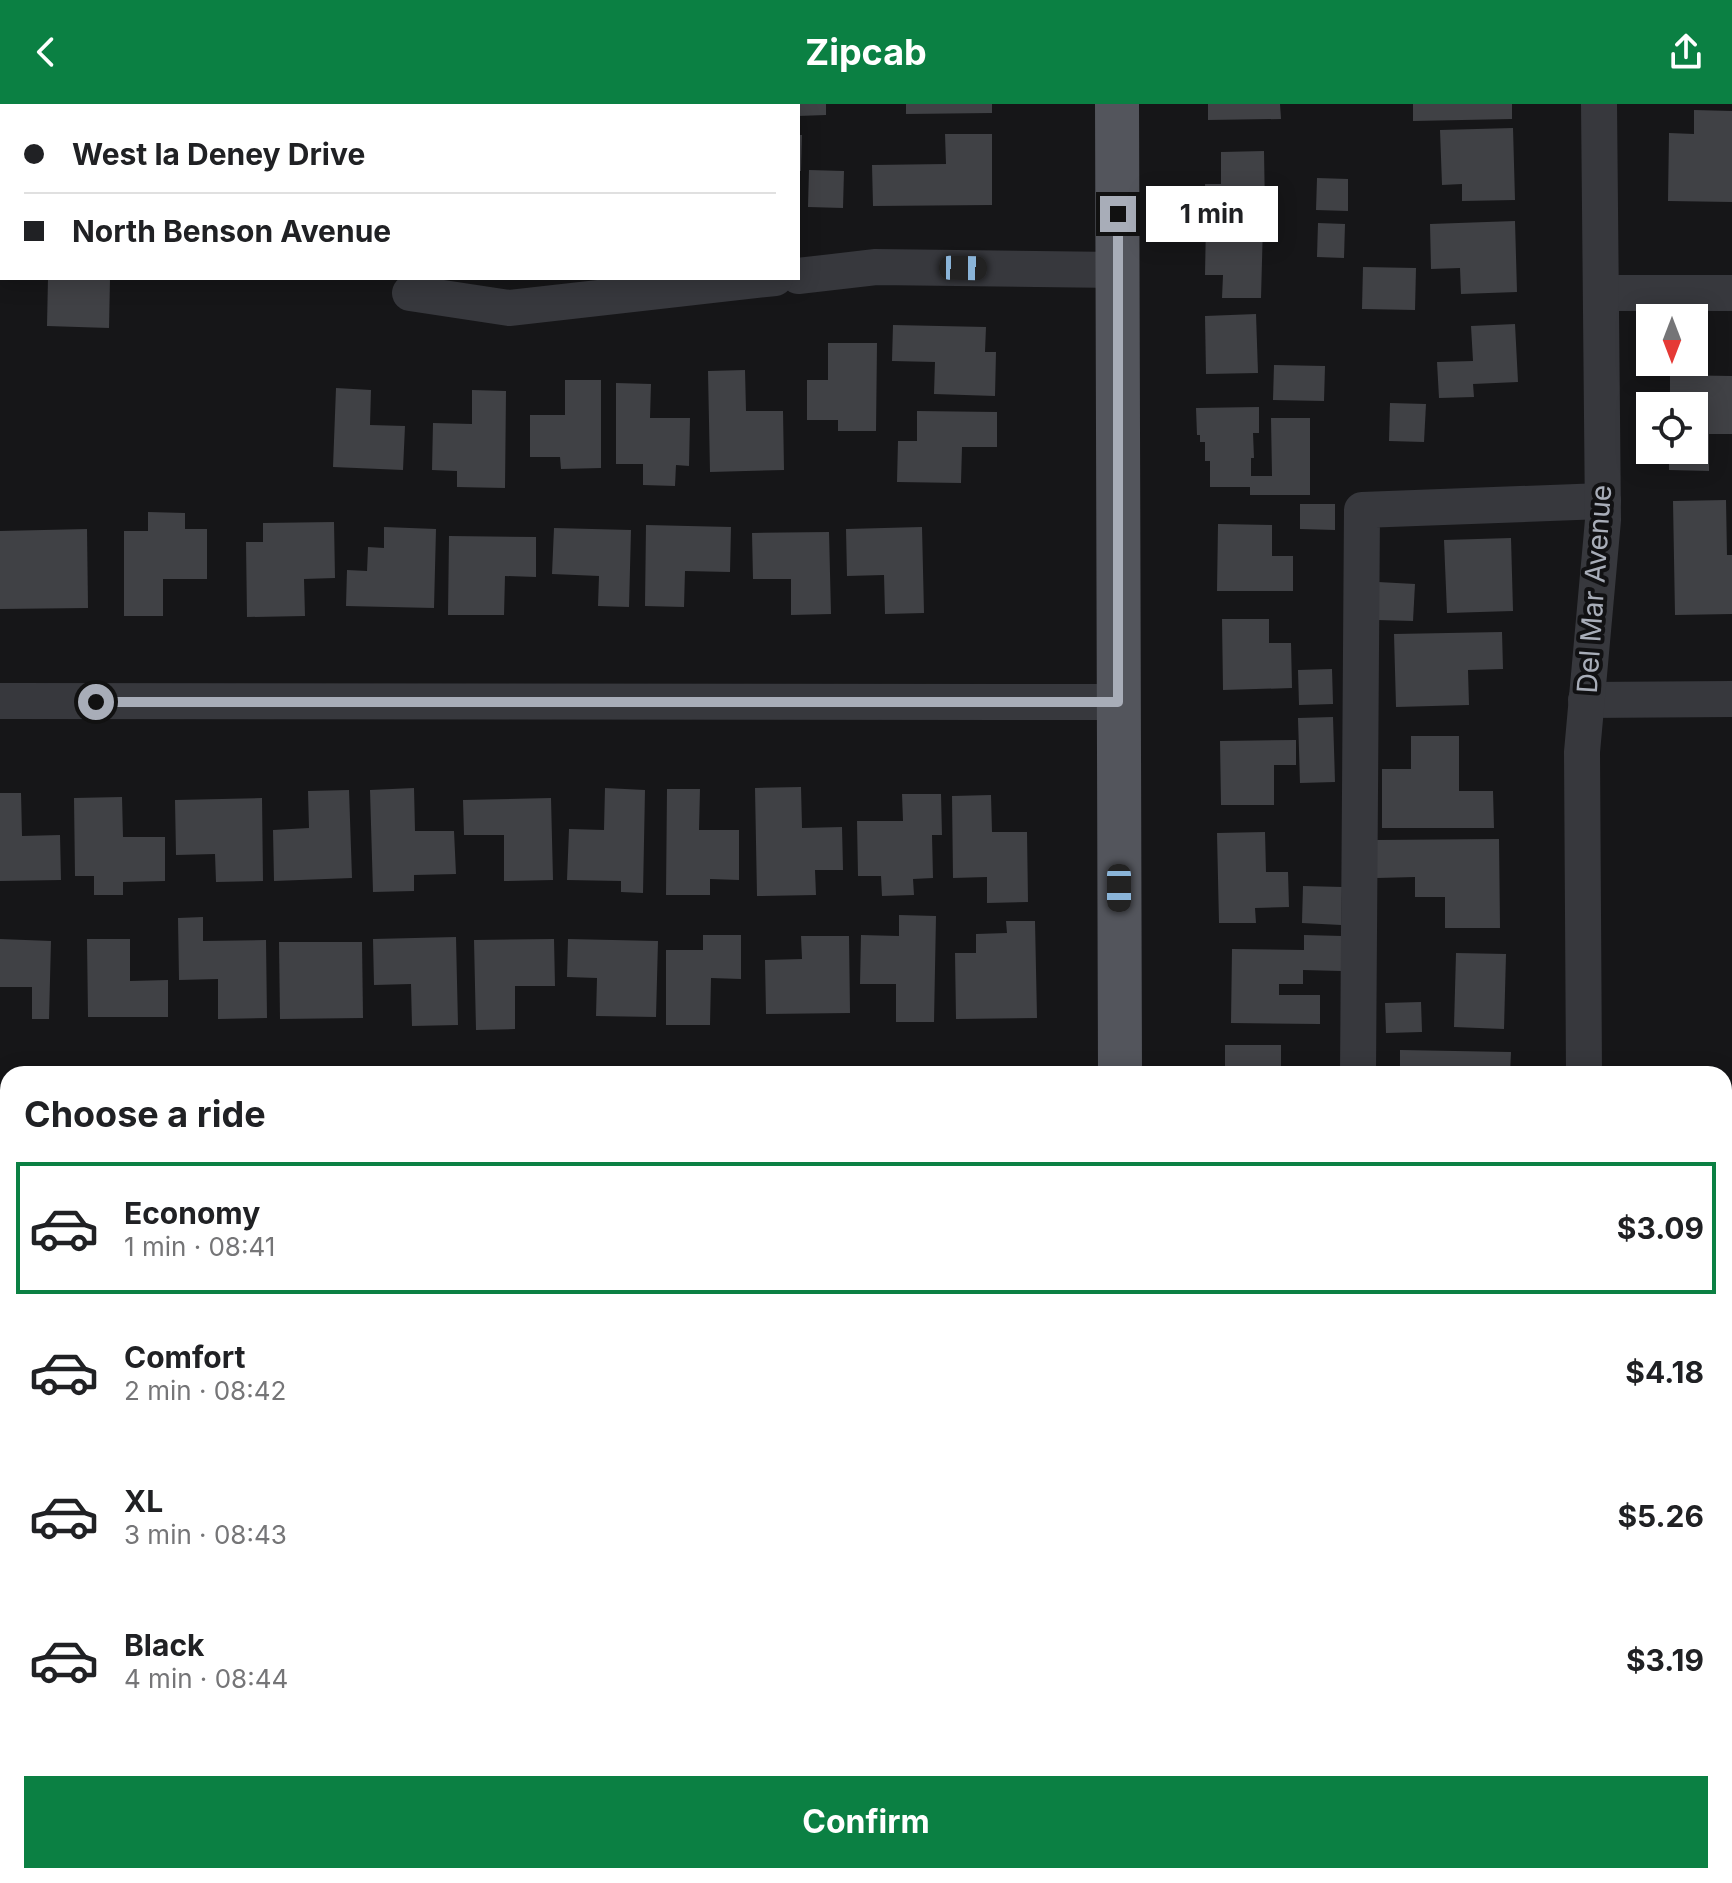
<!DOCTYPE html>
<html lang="en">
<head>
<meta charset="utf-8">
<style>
  body { margin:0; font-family:Inter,sans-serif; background:#f6f6f6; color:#202124; height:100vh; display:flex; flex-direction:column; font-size:30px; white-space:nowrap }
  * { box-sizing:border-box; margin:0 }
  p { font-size:26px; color:#757577 }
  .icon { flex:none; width:44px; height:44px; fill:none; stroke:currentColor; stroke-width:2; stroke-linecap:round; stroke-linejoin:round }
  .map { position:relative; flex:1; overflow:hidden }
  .drawer { position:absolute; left:0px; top:962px; width:1732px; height:818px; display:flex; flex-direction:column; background:#fff; border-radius:24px 24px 0 0; box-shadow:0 4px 20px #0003 }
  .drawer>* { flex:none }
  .banner { position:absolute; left:0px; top:0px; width:800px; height:176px; box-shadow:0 4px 20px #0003; display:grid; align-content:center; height:176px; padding:0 24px; background:#fff }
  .needle { width:52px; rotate:180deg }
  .controls { position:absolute; left:1636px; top:200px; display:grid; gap:16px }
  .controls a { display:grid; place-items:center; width:72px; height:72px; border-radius:0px; background:#fff; box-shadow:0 4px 20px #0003; font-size:40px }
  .end { position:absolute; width:36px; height:36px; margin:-18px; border:10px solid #a8adb8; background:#111; box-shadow:0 0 0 4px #111 }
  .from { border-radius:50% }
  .bubble { position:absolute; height:56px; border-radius:0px; background:#fff; box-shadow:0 4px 20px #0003; font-size:26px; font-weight:700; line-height:56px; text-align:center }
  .car { position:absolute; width:24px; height:48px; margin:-24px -12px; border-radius:10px; box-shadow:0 0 6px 2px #0007; background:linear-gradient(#222 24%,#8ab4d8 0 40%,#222 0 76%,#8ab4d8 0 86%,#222 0) }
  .banner b { display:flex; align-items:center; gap:28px; height:76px; font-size:30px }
  .banner b+b { border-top:2px solid #e0e0e0 }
  .banner i { width:20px; height:20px; background:#202124 }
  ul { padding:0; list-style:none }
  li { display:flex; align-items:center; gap:24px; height:132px; margin:0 16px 12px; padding:0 8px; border:4px solid transparent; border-radius:0px }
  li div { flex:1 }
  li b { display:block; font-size:30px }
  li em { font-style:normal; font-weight:700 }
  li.active { border-color:#0b8043 }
  li>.icon { width:72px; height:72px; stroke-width:1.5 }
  h2 { padding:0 24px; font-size:36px; line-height:96px }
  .button { display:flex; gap:16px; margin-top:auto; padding:16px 24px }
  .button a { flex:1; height:92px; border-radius:0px; background:#0b8043; color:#fff; font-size:32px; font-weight:700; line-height:92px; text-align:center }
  header { display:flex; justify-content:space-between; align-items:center; height:104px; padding:0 24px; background:#0b8043; color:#fff; font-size:36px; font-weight:700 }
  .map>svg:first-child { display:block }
</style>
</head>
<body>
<header><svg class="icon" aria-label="back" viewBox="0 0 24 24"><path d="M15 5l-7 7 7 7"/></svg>Zipcab<svg class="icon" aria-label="share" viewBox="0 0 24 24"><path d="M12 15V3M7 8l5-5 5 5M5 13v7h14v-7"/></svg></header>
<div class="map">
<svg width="1732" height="1779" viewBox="0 0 1732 1779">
  <rect width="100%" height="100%" fill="#161618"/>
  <g fill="#404145">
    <path d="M798,0H826V11L798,12Z"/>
    <path d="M906,0H992V9L906,10Z"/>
    <path d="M1208,0H1280L1281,15L1208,16Z"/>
    <path d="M1413,0H1512V15L1413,17Z"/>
    <path d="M1694,6L1732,7V98L1668,97L1669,29L1694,30Z"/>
    <path d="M1513,24L1515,96L1462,97V80L1442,81L1440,26Z"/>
    <path d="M945,30H992V101L873,102L872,61L946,60Z"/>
    <path d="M798,31H802L801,67H798Z"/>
    <path d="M1264,47L1265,107L1206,108L1205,80H1221V48Z"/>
    <path d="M809,66L844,67L843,104L808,103Z"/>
    <path d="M1317,74L1348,75V107L1316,106Z"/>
    <path d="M1515,117L1517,188L1461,190L1460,164L1431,165L1430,120Z"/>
    <path d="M1206,118L1263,120L1261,194H1222L1223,171H1205Z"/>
    <path d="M1318,119L1345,120L1344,154L1317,153Z"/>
    <path d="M1363,163L1416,164L1415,206L1362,205Z"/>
    <path d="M48,174H110L109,224L47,222Z"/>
    <path d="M1256,210L1258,269L1206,270L1205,212Z"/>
    <path d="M1515,220L1518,278L1473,280L1474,293L1439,294L1437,258L1473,257L1471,222Z"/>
    <path d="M893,221L986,223L985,248H996L995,292L934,290L935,258L892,257Z"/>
    <path d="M828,239H877L876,327H838V316H807V276H828Z"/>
    <path d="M1274,261L1325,262L1324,297L1273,296Z"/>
    <path d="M745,266L746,307H783L784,366L710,368L708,267Z"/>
    <path d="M1670,271L1732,272V330H1709V367L1669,366V346H1694V302H1670Z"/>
    <path d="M565,276H601V364L561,365L560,353H530V311H565Z"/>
    <path d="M616,279L651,280L650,314H690L689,362L676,361L675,382L643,381V360H616Z"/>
    <path d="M336,284L371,286L370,321L405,322L403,366L333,363Z"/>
    <path d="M472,286L506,287L505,384L457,383V367L432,366L433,319L472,320Z"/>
    <path d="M1390,299L1426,300L1424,338L1389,337Z"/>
    <path d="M1259,303V329H1253L1254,354H1251V372H1272L1271,314H1310V391H1250V383H1210V357H1205V338H1200V331H1197L1196,304Z"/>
    <path d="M917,307L997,308V343H962L961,379L897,378L898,337H917Z"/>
    <path d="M1726,396L1727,451H1732V510L1675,511L1673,397Z"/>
    <path d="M1300,400H1335V426L1300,425Z"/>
    <path d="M148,408L185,409V425H207V475H163V512H124V427H148Z"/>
    <path d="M334,418L335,474L304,475L305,512L247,513L246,438H263V419Z"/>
    <path d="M1218,420L1272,421V452H1293V487H1217Z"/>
    <path d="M646,421L731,423L730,468L685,467L684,503L645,502Z"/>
    <path d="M384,423L436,425L434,504L346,502L347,466L367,467L368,443L384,444Z"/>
    <path d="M922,423L924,509L885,510L884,471L847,472L846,425Z"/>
    <path d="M554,424L631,426L629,503L598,502L599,472L552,470Z"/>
    <path d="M87,425L88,504L0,505V427Z"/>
    <path d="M829,428L831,510L791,511V475H753L752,429Z"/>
    <path d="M449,432L536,433V473L505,472L504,511H448Z"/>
    <path d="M1511,434L1513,507L1447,509L1444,436Z"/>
    <path d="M1378,478L1415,480L1413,517L1377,516Z"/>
    <path d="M1222,515H1269V539H1291L1292,584L1223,586Z"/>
    <path d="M1502,528L1503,565L1468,566L1469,601L1396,603L1394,530Z"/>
    <path d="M1332,565L1333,600L1299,601L1298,566Z"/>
    <path d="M1333,613L1335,678L1300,679L1298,614Z"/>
    <path d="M1411,632H1459V687H1493L1494,724H1382V665H1411Z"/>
    <path d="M1296,636V661H1274V701H1221L1220,637Z"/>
    <path d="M801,683L802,724L842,723L843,766H815L816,791L757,792L755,684Z"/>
    <path d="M414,684L415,727H454L456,770L414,771V787L373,788L370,686Z"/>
    <path d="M605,684L645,686L643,789L621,788V777L567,776L569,725L604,726Z"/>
    <path d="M667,685H700L699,726H739V776L710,775V791H666Z"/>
    <path d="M349,686L352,774L274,777L273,726L309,724L308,687Z"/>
    <path d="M0,689H21L22,732L60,731L61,776L0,777Z"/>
    <path d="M902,690H941L942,731H932L933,774L913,775L914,791L882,792L881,772H858L857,717H903Z"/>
    <path d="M991,691L992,728H1027L1028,798L987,799V773L953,774L952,692Z"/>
    <path d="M122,693L123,733H165V777L123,778V791H94V772H75L74,694Z"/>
    <path d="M262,694L263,777L216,778L215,750L176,751L175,696Z"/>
    <path d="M551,694L553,776L504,777V731H464L463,696Z"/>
    <path d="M1265,728L1266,768H1288L1289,803L1255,804L1256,819H1219L1217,729Z"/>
    <path d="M1499,735L1500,824H1445V793H1415V773L1377,774V736Z"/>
    <path d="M1303,782L1342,783L1341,821L1302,819Z"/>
    <path d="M899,811L936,812L934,918H896V880H860L861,831L899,832Z"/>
    <path d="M203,813V837L266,836L267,914L218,915V875L179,876L178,814Z"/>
    <path d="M1006,817H1035L1037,914L956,915L955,849H976V830L1007,829Z"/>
    <path d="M703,831H741V875L711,874L710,921H666V846H703Z"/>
    <path d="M1304,831L1342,832L1341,867L1303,866V880H1279V891H1320V920L1231,919L1232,845L1304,846Z"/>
    <path d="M801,832H849L850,909L766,910L765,856L802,855Z"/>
    <path d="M456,833L458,921L412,922L411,880L374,881L373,835Z"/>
    <path d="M0,835L51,837L49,915H32V883H0Z"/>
    <path d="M87,835H130V877L168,876V913H88Z"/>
    <path d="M554,835L555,882H515V925L476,926L474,836Z"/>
    <path d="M568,835L658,837L656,913L596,912L597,874L567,873Z"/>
    <path d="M279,838H362L363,914L280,915Z"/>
    <path d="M1456,849L1506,850L1504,925L1454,923Z"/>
    <path d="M1421,898L1422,928L1386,929L1385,899Z"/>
    <rect x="1225" y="941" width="56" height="29"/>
    <path d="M1400,946L1511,948L1510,970H1400Z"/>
    <rect x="0" y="1100" width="8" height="86"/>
    <path d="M0,1225H6L8,1242V1321L0,1322Z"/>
    <rect x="0" y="1550" width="8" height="65"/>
    <rect x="0" y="1696" width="8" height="46"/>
    <rect x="213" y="1772" width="34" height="7"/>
    <rect x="259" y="1772" width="48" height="3"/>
    <rect x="917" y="1772" width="98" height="7"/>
  </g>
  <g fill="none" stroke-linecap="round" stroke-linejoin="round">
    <g stroke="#37383d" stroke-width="36">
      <path d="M651,0V2"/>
      <path d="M798,172L876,163L1118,166"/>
      <path d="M410,189L509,204L775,174"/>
      <path d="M1601,189H1732"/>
      <path d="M1586,596L1732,595"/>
      <path d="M0,597L1118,598"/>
      <path d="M1358,970L1362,406L1603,397"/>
      <path d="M1584,970L1582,648L1603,416L1599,0"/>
      <path d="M1724,1000H1732"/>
      <path d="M0,1004H8"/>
      <path d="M1724,1413H1732"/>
      <path d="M0,1419L8,1418"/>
      <path d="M819,1772V1779"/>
      <path d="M1566,1772V1779"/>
    </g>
    <g stroke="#53555c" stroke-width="44">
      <path d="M1117,0L1120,970"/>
      <path d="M1124,1772V1779"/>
    </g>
  </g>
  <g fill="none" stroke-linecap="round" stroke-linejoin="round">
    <path stroke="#a8adb8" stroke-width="10" d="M96,598H1118V110"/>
  </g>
  <g text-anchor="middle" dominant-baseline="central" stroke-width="8" stroke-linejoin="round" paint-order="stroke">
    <g font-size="28" fill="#a8adb8" stroke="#111113">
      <text transform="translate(1594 485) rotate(-86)">Del Mar Avenue</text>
    </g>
  </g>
</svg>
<div class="controls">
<a><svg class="needle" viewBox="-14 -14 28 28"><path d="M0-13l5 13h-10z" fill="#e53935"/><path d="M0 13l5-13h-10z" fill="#757577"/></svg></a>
<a><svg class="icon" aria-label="locate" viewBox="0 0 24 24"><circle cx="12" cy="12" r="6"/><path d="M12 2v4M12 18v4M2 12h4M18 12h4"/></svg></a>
</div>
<i class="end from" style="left:96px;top:598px"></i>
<i class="end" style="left:1118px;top:110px"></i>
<div class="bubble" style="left:1146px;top:82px;width:132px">1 min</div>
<i class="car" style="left:963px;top:164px;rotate:91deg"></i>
<i class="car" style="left:1119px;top:784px;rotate:180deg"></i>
<div class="banner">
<b><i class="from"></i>West la Deney Drive</b>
<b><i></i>North Benson Avenue</b>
</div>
<section class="drawer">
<h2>Choose a ride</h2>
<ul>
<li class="active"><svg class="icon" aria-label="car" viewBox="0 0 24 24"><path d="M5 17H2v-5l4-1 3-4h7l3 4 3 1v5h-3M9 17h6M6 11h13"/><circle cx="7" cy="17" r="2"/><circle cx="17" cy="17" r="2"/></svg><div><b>Economy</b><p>1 min · 08:41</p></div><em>$3.09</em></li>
<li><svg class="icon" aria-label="car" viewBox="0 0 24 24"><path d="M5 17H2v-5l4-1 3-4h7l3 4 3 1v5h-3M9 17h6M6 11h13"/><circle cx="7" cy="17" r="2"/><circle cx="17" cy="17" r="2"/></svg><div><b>Comfort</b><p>2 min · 08:42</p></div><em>$4.18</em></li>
<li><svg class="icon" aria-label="car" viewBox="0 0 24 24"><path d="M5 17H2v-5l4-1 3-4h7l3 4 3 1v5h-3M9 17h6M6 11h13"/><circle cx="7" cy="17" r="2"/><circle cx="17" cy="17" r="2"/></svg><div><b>XL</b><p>3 min · 08:43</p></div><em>$5.26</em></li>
<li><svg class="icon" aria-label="car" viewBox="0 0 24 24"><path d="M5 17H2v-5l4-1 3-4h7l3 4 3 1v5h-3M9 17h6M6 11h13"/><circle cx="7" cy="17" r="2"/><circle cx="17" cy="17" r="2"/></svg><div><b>Black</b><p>4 min · 08:44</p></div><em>$3.19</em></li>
</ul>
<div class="button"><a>Confirm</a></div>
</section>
</div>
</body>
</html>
